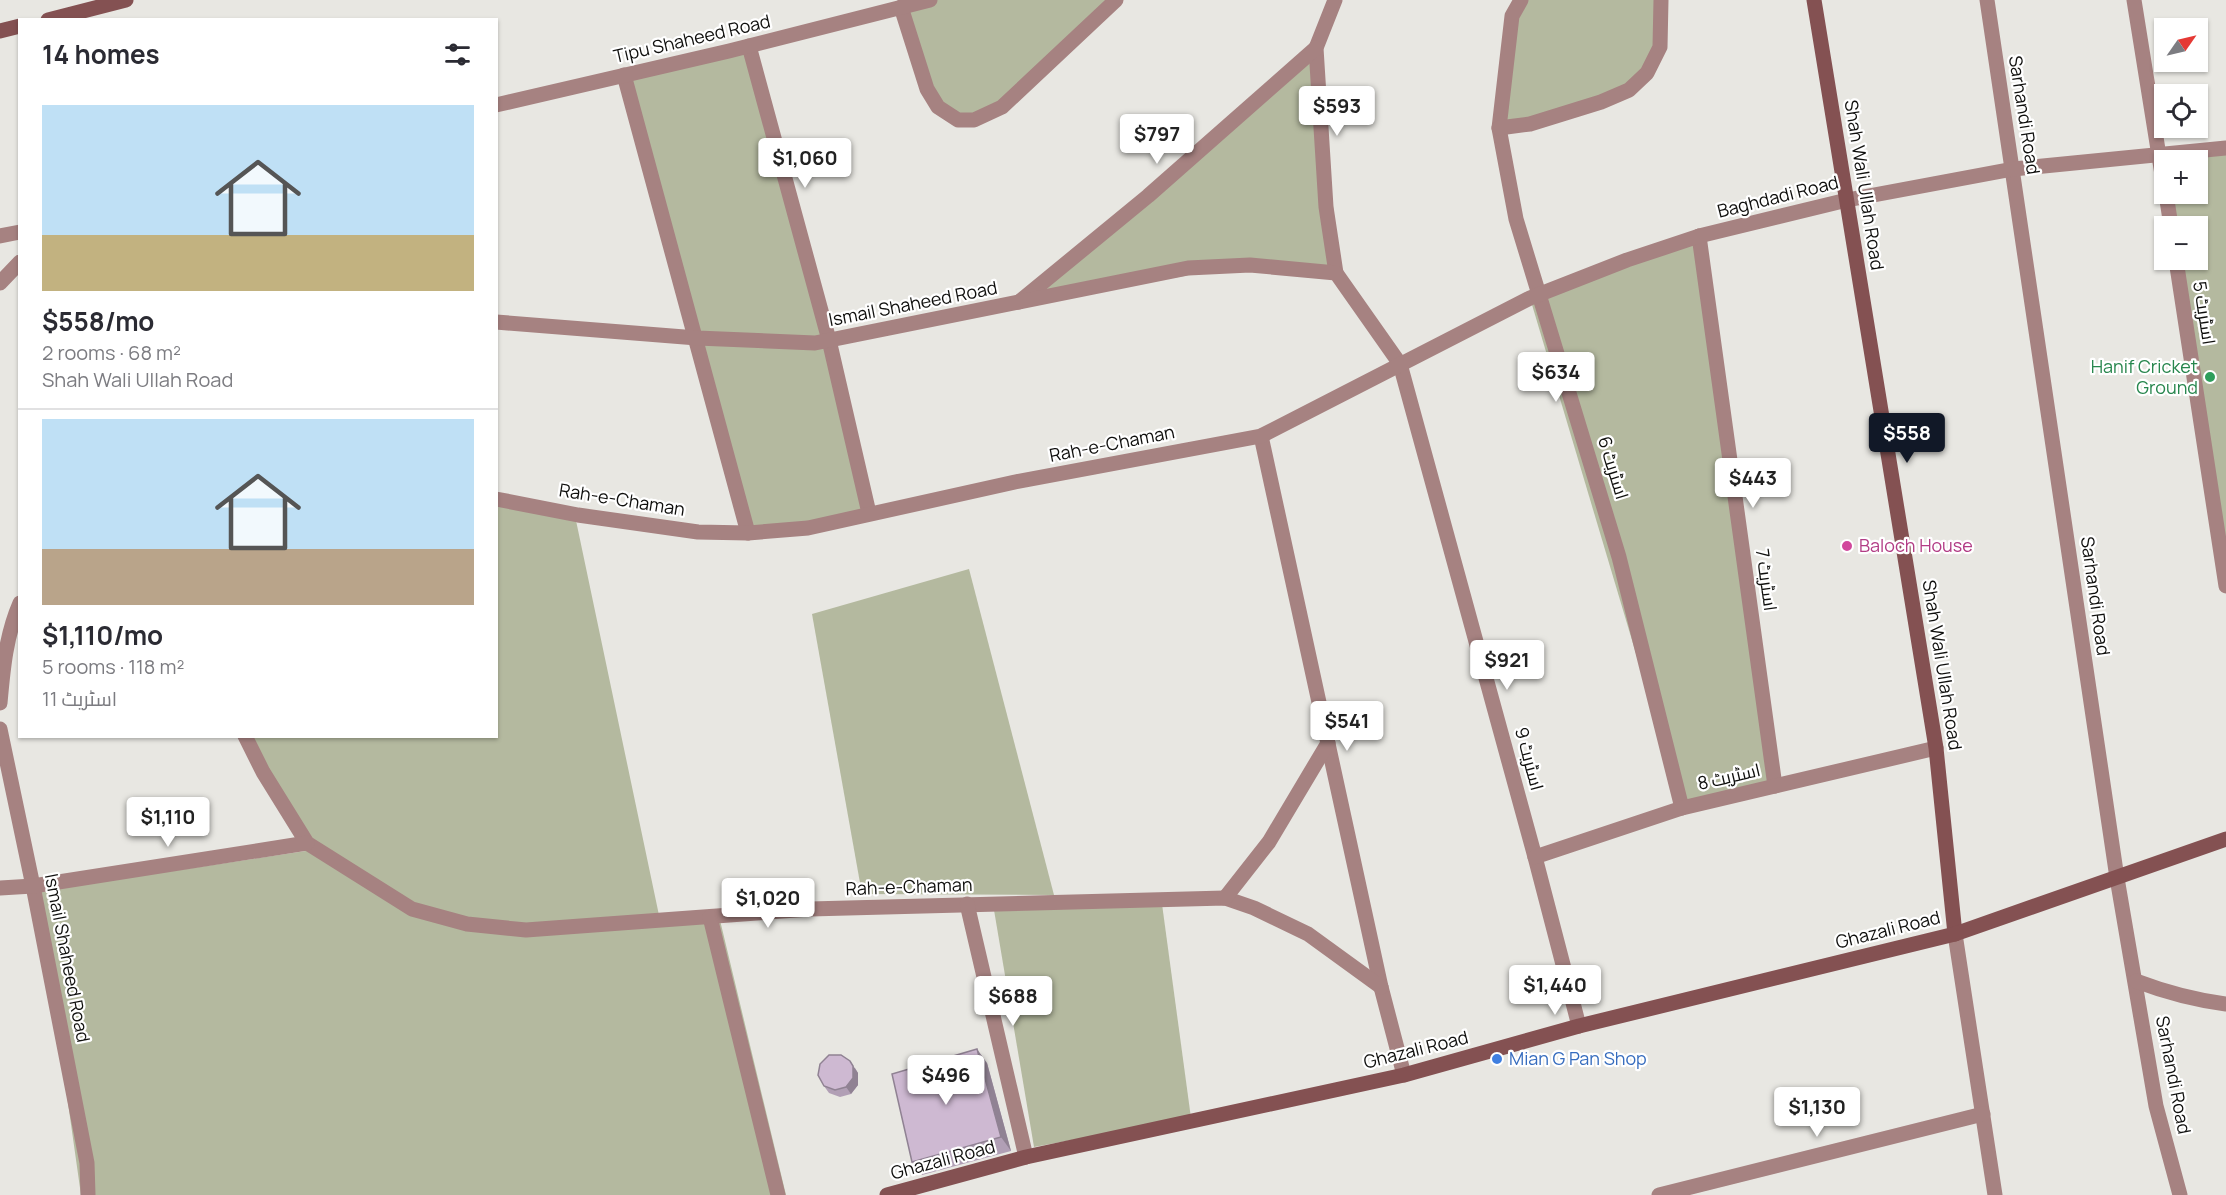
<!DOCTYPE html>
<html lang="en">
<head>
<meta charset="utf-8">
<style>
	body { margin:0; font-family:Manrope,Cairo,sans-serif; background:#f2f2f3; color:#2b2b33; height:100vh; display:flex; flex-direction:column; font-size:22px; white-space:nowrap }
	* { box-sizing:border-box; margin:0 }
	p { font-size:20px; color:#7c7c81 }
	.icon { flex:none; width:33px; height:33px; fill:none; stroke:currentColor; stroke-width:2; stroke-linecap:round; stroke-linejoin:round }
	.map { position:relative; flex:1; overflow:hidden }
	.sheet { position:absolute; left:18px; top:18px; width:480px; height:720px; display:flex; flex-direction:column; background:#fff; border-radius:0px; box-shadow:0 2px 4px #0004 }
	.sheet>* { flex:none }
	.needle { width:39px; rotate:56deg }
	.buttons { position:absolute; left:2154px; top:18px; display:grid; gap:12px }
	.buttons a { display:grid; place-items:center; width:54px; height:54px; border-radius:0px; background:#fff; box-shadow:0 2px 4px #0004; font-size:30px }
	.price { position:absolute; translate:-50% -51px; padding:0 14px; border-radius:6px; background:#fff; color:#222; font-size:20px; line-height:39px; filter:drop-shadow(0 2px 3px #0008) }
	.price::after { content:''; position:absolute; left:50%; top:36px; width:18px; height:14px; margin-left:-9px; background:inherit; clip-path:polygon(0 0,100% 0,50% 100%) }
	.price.active { background:#111827; color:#fff }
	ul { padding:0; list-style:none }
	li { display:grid; align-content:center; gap:12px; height:318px; padding:0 24px }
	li+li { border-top:2px solid #e1e1e2 }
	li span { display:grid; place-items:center; height:186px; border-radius:0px; color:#555 }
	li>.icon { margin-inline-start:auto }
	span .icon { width:108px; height:108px; fill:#fffc; stroke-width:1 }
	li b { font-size:26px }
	h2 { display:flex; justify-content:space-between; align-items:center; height:72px; padding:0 24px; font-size:26px }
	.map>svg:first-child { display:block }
	.green { fill:#b4b99f }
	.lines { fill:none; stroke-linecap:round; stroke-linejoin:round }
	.street { stroke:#a68281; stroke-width:15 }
	.secondary { stroke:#845152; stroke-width:15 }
	.wall { fill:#b19fb5 }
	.shaded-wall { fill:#908293 }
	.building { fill:#ceb9d2; stroke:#908293; stroke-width:1.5 }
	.leisure-dot { fill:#2e9e5b; stroke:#fff; stroke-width:2 }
	.hotel-dot { fill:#d1479c; stroke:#fff; stroke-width:2 }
	.shop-dot { fill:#3f7fe0; stroke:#fff; stroke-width:2 }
	.labels { text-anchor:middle; stroke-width:4.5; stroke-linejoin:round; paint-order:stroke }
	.street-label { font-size:18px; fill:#0f0f0d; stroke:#fff }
	.leisure-label { font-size:18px; fill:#27864d; stroke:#fff; text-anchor:end }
	.hotel-label { font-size:18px; fill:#b23c85; stroke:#fff; text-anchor:start }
	.shop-label { font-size:18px; fill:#366cbe; stroke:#fff; text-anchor:start }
</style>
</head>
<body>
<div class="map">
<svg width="2226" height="1195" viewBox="0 0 2226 1195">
	<rect width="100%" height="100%" fill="#e8e7e2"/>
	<g class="green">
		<polygon points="932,0 1116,0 1002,107 974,120 938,107 901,7"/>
		<polygon points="1521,0 1661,0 1660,47 1629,90 1499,128"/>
		<polygon points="749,46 869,513 802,527 741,525 624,75"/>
		<polygon points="1316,48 1341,279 1250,265 1017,304"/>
		<polygon points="2226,151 2226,585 2176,260 2198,260 2198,226 2171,226 2166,194 2198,194 2198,160 2164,160 2159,154"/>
		<polygon points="1699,236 1775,786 1682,808 1530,298"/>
		<polygon points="497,497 574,511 660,920 719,916 786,1195 81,1195 38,891 319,849 247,737 496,736"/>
		<polygon points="969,569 1054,895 862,894 812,614"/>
		<polygon points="1162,904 1191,1118 1034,1147 994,910"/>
	</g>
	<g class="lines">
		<g class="street">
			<polyline points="1335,0 1316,48 1326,207 1336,273"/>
			<polyline points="1521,0 1512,16 1499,128 1516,219 1619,557 1682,808"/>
			<polyline points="1987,0 2117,878 2156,1106 2180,1195"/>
			<polyline points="2134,0 2164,187"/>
			<polyline points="901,7 927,89 938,107 958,120 974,120 1002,107 1116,0"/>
			<polyline points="749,46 829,340 869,513"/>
			<polyline points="624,75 748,533"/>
			<polyline points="496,105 729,51 930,0"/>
			<polyline points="1499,128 1530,124 1601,102 1629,90 1647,73 1660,47 1661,0"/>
			<polyline points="2166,194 2171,226"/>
			<polyline points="0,236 20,232"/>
			<polyline points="1699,236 1775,786"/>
			<polyline points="2176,260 2226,586"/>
			<polyline points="0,283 20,262"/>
			<polyline points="1019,302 1148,196 1316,48"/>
			<polyline points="496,322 697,338 815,343 1188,268 1250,265 1336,273 1400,364 1535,857 1579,1026"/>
			<polyline points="1261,436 1381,987 1404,1075"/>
			<polyline points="496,499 578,515 698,532 748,533 808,528 1015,482 1261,436 1530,298 1627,260 1699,236 1847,200 2013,169 2226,148"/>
			<path d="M0,703c3,-34 6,-68 20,-100"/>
			<polyline points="0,729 33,886 87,1163 88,1195"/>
			<polyline points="245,736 263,772 307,843 412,909 467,924 526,930 810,909 1225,898 1254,908 1308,934 1381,987"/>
			<polyline points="1535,857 1682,808 1936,748"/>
			<polyline points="0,888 33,886 307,843"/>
			<polyline points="1225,898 1269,842 1328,743"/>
			<polyline points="967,904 1026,1157"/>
			<polyline points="710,917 778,1195"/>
			<polyline points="1955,934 1995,1195"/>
			<path d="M2136,981c29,11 59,19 90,23"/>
			<polyline points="1659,1195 1983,1114"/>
		</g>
		<g class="secondary">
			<polyline points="1814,0 1936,748 1955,934"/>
			<polyline points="48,20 126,0"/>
			<polyline points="0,31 20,26"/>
			<polyline points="887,1195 1026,1157 1404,1075 1579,1026 1955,934 2226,839"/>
		</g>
	</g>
	<g class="wall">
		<polygon points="987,1063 1011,1151 922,1175 912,1162"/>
		<polygon points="855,1068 858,1073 858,1085 851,1094 840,1097 829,1093 824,1086"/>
	</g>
	<g class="shaded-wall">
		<polygon points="977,1049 987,1063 1011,1151 1001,1137"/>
		<polygon points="850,1061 858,1073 858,1085 851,1094 846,1087"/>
	</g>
	<g class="building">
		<polygon points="977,1049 1001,1137 912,1162 892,1074"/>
		<polygon points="829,1055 841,1055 850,1061 853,1066 853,1078 846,1087 835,1090 824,1086 818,1075 820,1064"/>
	</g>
	<circle class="leisure-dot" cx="2210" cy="377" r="6"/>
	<circle class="hotel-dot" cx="1847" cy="546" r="6"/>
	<circle class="shop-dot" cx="1497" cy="1059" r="6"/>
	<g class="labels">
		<g class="street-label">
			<text transform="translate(692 39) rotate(-13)" y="6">Tipu Shaheed Road</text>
			<text transform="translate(2024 115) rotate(81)" y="6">Sarhandi Road</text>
			<text transform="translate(1864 185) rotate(81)" y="6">Shah Wali Ullah Road</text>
			<text transform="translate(1778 197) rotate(-14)" y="6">Baghdadi Road</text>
			<text transform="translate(913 304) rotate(-11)" y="6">Ismail Shaheed Road</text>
			<text transform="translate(2204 313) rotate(81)" y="6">اسٹریٹ 5</text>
			<text transform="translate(1112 444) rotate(-11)" y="6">Rah-e-Chaman</text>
			<text transform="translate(1613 468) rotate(73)" y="6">اسٹریٹ 6</text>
			<text transform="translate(622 500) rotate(9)" y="6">Rah-e-Chaman</text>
			<text transform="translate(1766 580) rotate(82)" y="6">اسٹریٹ 7</text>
			<text transform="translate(2095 596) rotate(82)" y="6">Sarhandi Road</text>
			<text transform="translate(1942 665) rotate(81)" y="6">Shah Wali Ullah Road</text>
			<text transform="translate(1529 759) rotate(75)" y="6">اسٹریٹ 9</text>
			<text transform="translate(1729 777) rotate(-13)" y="6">اسٹریٹ 8</text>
			<text transform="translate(909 887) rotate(-2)" y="6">Rah-e-Chaman</text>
			<text transform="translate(1888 930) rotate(-14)" y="6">Ghazali Road</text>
			<text transform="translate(67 958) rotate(79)" y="6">Ismail Shaheed Road</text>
			<text transform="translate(1416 1050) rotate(-14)" y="6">Ghazali Road</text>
			<text transform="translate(2173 1075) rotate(79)" y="6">Sarhandi Road</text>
			<text transform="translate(943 1160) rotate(-15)" y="6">Ghazali Road</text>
		</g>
		<g class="leisure-label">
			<text x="2198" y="373">Hanif Cricket<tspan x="2198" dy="21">Ground</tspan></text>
		</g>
		<g class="hotel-label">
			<text x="1859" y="552">Baloch House</text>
		</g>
		<g class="shop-label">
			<text x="1509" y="1065">Mian G Pan Shop</text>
		</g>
	</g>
</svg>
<div class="buttons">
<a><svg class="needle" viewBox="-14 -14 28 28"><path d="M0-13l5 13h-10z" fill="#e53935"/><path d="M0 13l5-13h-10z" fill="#7c7c81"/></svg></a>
<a><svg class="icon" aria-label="locate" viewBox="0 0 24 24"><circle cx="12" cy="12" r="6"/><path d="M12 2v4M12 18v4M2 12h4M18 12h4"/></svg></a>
<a>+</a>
<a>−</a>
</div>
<b class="price" style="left:1337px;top:137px">$593</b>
<b class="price" style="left:1157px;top:165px">$797</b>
<b class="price" style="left:805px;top:189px">$1,060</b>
<b class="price" style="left:1556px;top:403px">$634</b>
<b class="price active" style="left:1907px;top:464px">$558</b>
<b class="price" style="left:1753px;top:509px">$443</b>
<b class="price" style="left:1507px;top:691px">$921</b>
<b class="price" style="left:1347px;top:752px">$541</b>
<b class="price" style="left:168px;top:848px">$1,110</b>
<b class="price" style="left:768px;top:929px">$1,020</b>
<b class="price" style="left:1555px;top:1016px">$1,440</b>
<b class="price" style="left:1013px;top:1027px">$688</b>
<b class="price" style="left:946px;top:1106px">$496</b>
<b class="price" style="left:1817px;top:1138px">$1,130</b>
<section class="sheet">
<h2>14 homes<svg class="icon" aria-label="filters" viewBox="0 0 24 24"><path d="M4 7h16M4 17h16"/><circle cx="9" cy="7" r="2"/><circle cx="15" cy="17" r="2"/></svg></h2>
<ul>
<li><span style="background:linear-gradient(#bfe0f5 70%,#c2b280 0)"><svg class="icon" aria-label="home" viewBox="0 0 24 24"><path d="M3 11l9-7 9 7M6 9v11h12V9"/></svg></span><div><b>$558/mo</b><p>2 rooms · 68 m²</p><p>Shah Wali Ullah Road</p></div></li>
<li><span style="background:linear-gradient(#bfe0f5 70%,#b9a48a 0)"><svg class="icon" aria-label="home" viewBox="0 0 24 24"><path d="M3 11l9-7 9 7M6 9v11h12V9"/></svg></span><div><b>$1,110/mo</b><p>5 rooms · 118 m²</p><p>اسٹریٹ 11</p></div></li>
</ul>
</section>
</div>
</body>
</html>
